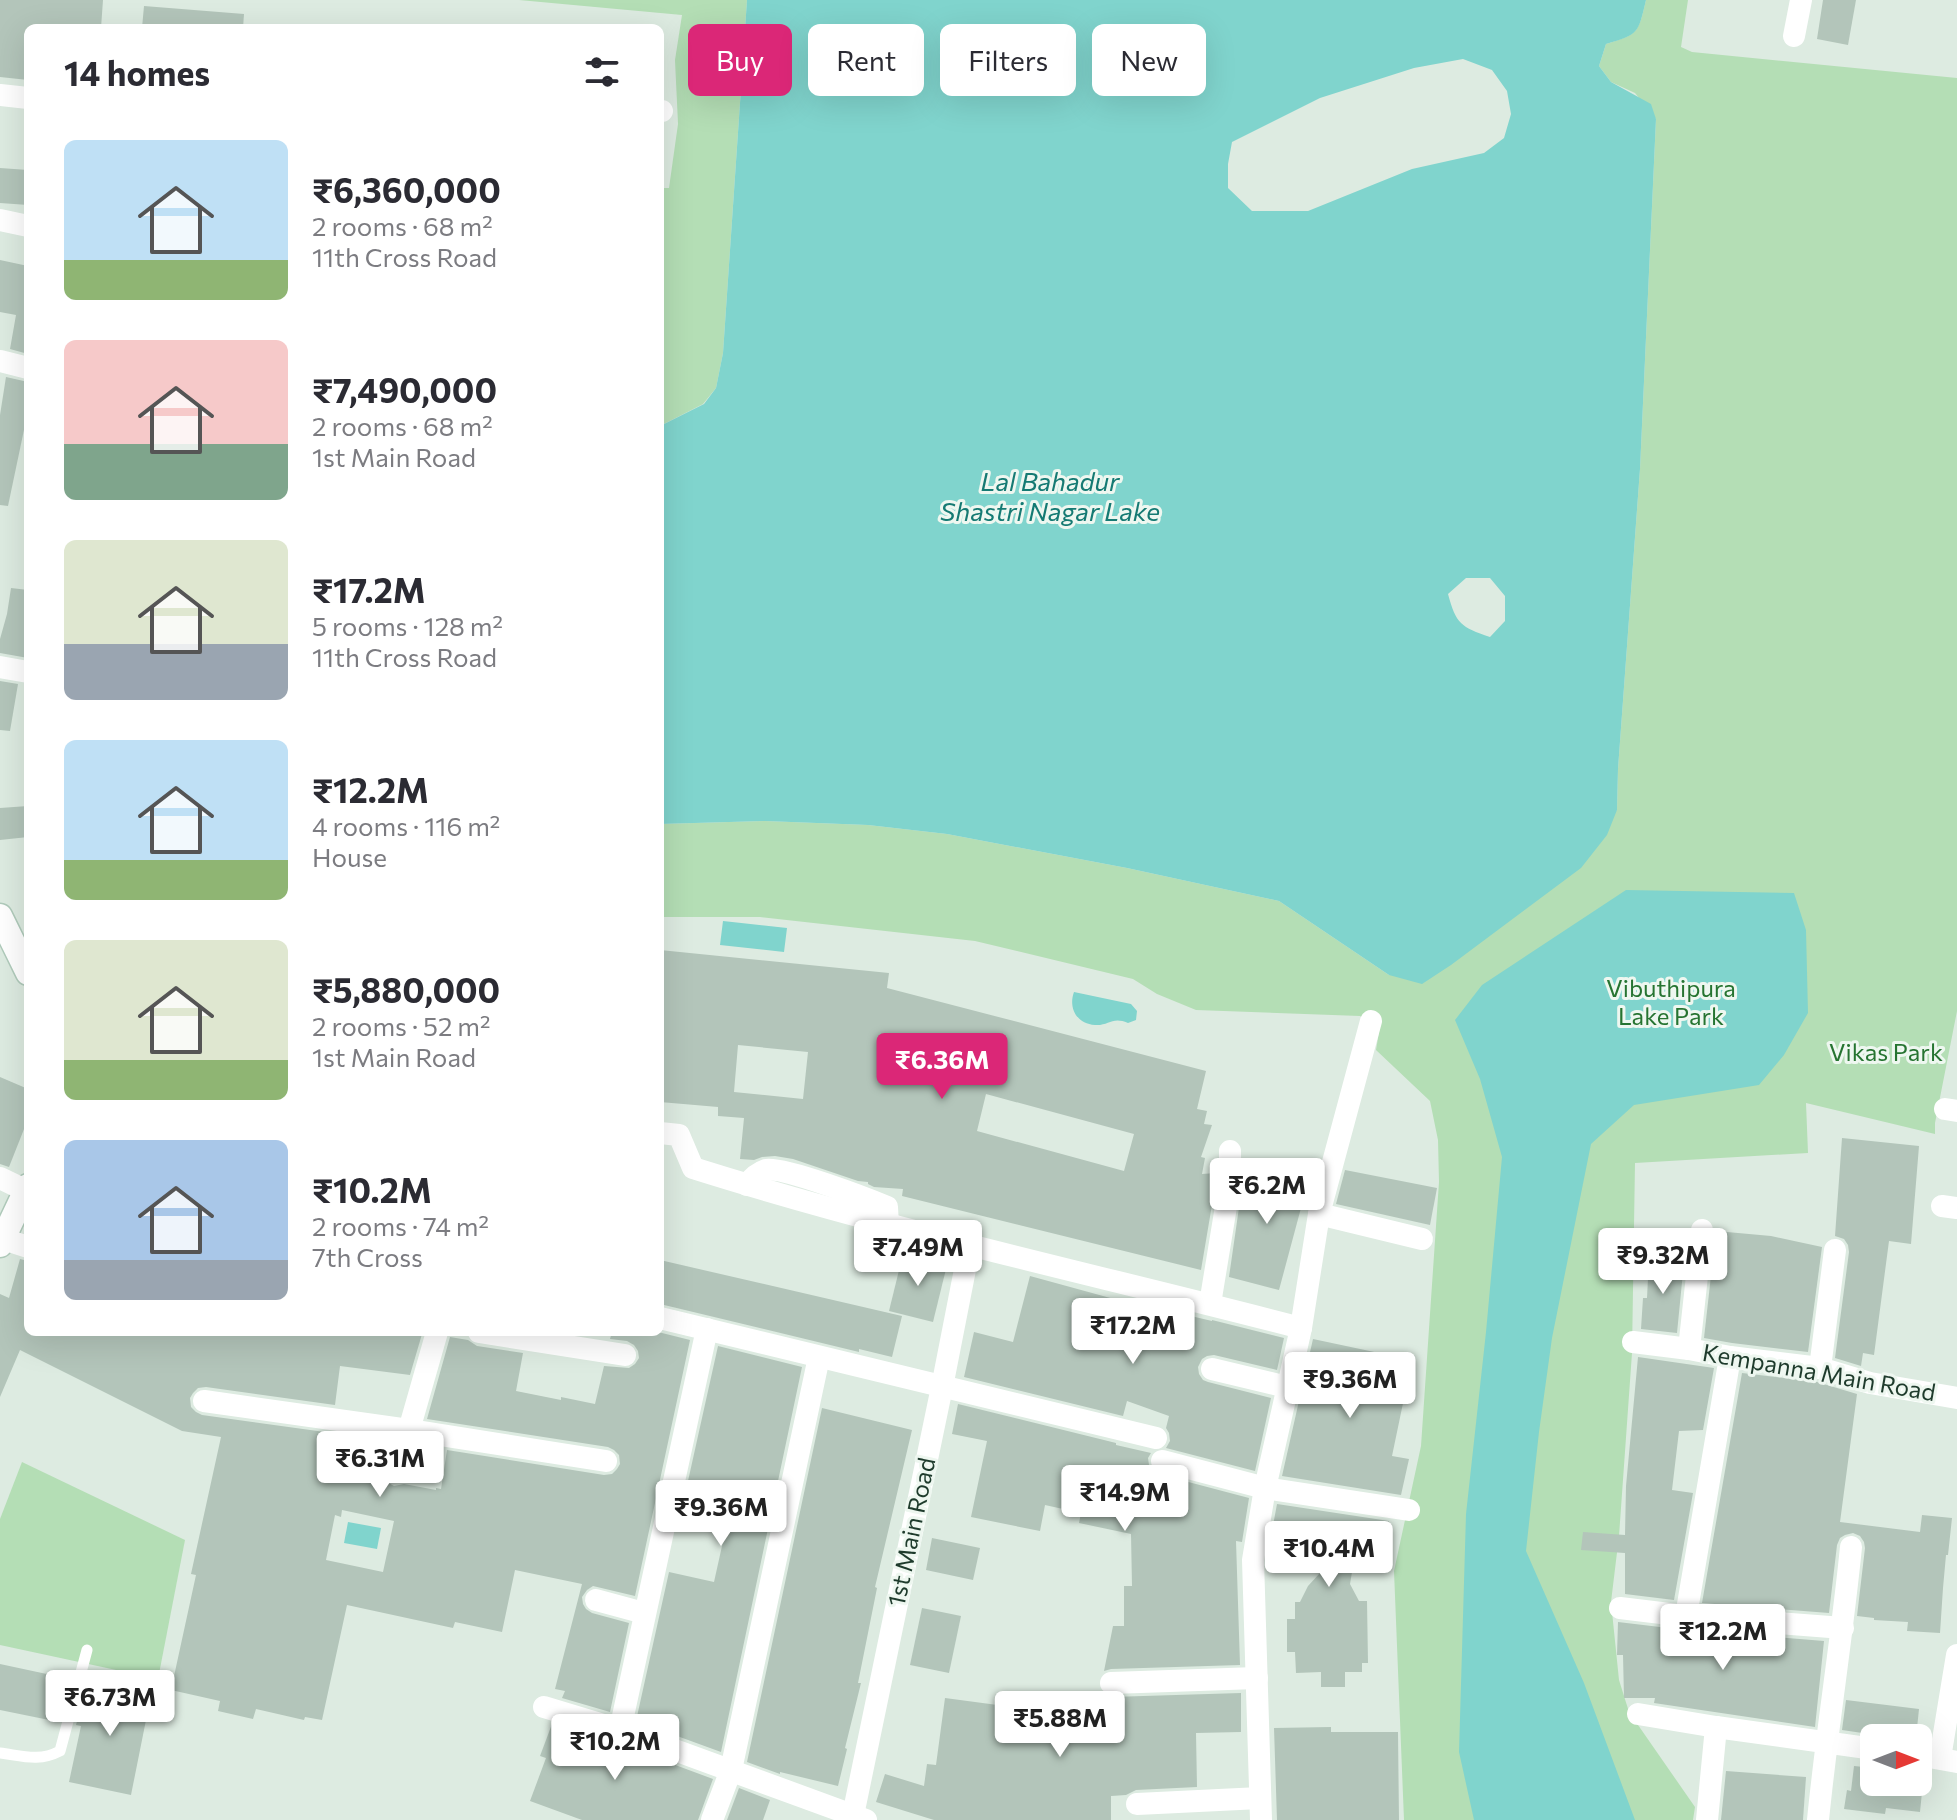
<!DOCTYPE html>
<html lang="en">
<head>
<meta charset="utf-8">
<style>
	body { margin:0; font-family:Commissioner,sans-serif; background:#f7f7f7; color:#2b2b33; height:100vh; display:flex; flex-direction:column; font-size:30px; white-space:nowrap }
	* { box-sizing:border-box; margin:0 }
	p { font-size:26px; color:#7c7c81 }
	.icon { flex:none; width:44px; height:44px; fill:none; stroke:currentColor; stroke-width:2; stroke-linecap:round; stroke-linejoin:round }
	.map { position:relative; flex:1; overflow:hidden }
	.sheet { position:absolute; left:24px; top:24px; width:640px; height:1312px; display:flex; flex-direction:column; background:#fff; border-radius:12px; box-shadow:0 8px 32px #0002 }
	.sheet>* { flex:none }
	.guide { position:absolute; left:688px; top:24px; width:760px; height:72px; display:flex; gap:16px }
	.needle { width:52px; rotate:90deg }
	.controls { position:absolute; left:1860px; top:1724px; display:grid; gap:16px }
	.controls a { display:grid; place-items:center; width:72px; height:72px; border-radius:12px; background:#fff; box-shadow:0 8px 32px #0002; font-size:40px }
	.price { position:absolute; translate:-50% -68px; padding:0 18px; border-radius:8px; background:#fff; color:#222; font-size:26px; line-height:52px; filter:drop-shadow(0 2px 4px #0008) }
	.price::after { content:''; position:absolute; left:50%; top:48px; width:24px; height:18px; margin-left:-12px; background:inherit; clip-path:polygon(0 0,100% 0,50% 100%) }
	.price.current { background:#db2777; color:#fff }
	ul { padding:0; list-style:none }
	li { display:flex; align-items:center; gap:24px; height:200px; padding:0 40px }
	li span { display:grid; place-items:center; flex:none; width:224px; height:160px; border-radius:12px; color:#555 }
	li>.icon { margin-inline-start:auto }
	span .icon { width:96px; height:96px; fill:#fffc; stroke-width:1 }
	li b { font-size:34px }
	h2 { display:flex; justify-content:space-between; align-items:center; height:96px; padding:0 40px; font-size:34px }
	.pill { padding:0 28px; border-radius:12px; background:#fff; box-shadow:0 8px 32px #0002; font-size:28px; line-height:72px }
	.pill.current { background:#db2777; color:#fff }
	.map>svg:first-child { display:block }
	.green { fill:#b4deb5 }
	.water { fill:#80d4cd; fill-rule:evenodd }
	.building { fill:#b3c5ba; fill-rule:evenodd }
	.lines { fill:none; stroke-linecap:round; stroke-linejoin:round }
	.secondary-casing { stroke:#b0cbbb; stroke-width:27 }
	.lane { stroke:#fff; stroke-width:11 }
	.street { stroke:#fff; stroke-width:22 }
	.secondary { stroke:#fff; stroke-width:24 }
	.labels { text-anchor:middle; stroke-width:6; stroke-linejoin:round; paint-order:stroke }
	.park-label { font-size:24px; fill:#267431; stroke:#eef7f0 }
	.street-label { font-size:24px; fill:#1e3b2c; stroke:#eef7f0 }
	.water-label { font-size:26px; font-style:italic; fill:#157a73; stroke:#eef7f0 }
</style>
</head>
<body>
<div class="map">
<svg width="1957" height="1820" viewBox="0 0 1957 1820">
	<rect width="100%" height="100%" fill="#ddebe1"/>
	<g class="green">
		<polygon points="519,0 747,0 723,353 716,388 703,404 660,426 660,188 669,188 678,124 675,60 682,15"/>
		<path d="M1646,0h42l-7,47 11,5 265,26v933l-22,112v11l-129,-31 2,50 -173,10 -3,190 -13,183 -8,66 8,78 10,32 66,95 -2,13h-289l-10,-249 27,-125 18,-264 -1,-42 -8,-39 -54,-51 4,-24 -20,-10 -164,-6 -39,-16 -24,-15 -158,-38 -215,-24h-100v-93l105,-3 103,4 79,9 180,34 152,33 110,74 228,-165 1,-41 22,-300 16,-350 -21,-26 -24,-11 -12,-16 7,-22c33,-10 32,-11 40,-44z"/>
		<polygon points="22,1462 185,1540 158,1679 0,1645 0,1519"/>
	</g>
	<g class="water">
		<path d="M747,0h899c-8,34 -7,34 -40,44l-7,22 12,16 40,22 5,15 -16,350 -22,300 -1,41 -10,25 -26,33 -130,97 -29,19 -33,-9 -110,-74 -152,-33 -180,-34 -79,-9 -103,-4 -105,3v-398l44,-22 12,-16 7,-35zM1463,59l29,11 15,21 4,23 -7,24 -20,15 -72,16 -104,42h-56l-24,-23v-24l4,-22 88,-44 94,-30zM1466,578h24l15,18v25l-15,16c-29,-10 -34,-13 -42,-43z"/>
		<polygon points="1626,890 1794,893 1806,930 1808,1013 1784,1055 1759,1085 1634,1105 1591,1144 1552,1338 1539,1432 1526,1551 1584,1683 1635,1820 1474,1820 1459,1752 1466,1514 1486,1332 1502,1157 1480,1079 1455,1020 1482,985"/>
		<polygon points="723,921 787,928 784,952 720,945"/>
		<path d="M1074,992l57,12 6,7 -1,9 -8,3c-16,-7 -19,3 -33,2 -18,-1 -27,-17 -21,-33z"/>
		<polygon points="348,1522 381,1528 377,1549 344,1543"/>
	</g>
	<g class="building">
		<polygon points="0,0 103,0 101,28 28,28 28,80 0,77"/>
		<polygon points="1823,0 1856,0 1848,45 1817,39"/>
		<polygon points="144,6 244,14 243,28 142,28"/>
		<polygon points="0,168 28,170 28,205 0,203"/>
		<polygon points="0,260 28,266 28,354 10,349 16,315 0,312"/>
		<polygon points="6,377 28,382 25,425 8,506 0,505 0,415"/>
		<polygon points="11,588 28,590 28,658 0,653 0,639 7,614"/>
		<polygon points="0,681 18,684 10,731 0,730"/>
		<polygon points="28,806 28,837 0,840 0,808"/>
		<path d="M660,950l229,23 -2,15 319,83 -9,38 10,2 -3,13 8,1 -11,32 4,1 -3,16 14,-1v8l-15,89 -299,-74 1,-7 -29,-2 -6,-3v-2l-10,-1 -65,-22 -18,-3 -13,1 -8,3 -14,-1 4,-41 -26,-2v-9l-58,-5zM738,1045l70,7 -5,47 -69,-7zM986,1094l148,40 -10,37 -147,-40z"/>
		<polygon points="0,1077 28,1089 28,1119 9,1167 0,1164"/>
		<polygon points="1842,1138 1919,1146 1911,1244 1889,1241 1874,1355 1863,1353 1861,1366 1835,1358 1849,1252 1848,1245 1844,1239 1835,1236"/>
		<polygon points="1245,1166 1313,1183 1306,1209 1301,1208 1279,1290 1229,1277"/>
		<polygon points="1345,1170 1437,1188 1430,1225 1336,1204"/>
		<polygon points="1716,1231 1771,1236 1822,1247 1808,1352 1732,1343 1704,1338"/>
		<polygon points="903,1254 947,1265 933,1322 889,1311"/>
		<path d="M20,1259l8,2v71h381l13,2 -12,41 -70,-9 -5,39 -129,-18 -8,1 -5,5 -3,5 1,9 5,5 6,3 188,26 -6,27 -1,12 11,6 10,-2 32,6v-2l5,1 6,-39 157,25 8,-1 5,-5 3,-5 -1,-9 -5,-5 -6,-3 -181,-28 23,-82 18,3 9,6 46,7 -7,38 45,9v-3l34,7 9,-38 25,2 6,-4 4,-6 -1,-7 -4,-6 -7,-4 -17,-2 2,-7h46l32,8 -55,256 -42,-10 -6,4 -5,7 1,7 3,5 6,4 37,10 -19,89 -48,-14 3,-7 -10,-2 27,-105 -67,-14 -13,62 -47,-10 -2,6 -106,-23 -25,115 -17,-3 -1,3 -48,-11 -3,10 -35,-8 2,-10 -49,-11 25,-115 -5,-1 30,-137 -39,-6 -162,-81 -20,47v-103l9,4zM342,1510l52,11 -11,51 -57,-12 9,-45 6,2z"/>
		<polygon points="1649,1259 1684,1262 1677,1333 1641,1329 1643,1298 1647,1298"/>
		<polygon points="660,1260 902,1316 892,1357 859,1349 859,1352 660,1304"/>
		<polygon points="1030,1276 1114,1299 1115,1298 1212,1321 1212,1320 1284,1338 1277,1370 1214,1355 1207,1356 1202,1359 1198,1367 1199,1374 1203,1380 1208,1382 1271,1398 1255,1471 1166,1448 1170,1441 1169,1433 1166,1428 1169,1416 1127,1401 1123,1416 964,1377 974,1332 1013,1342"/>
		<polygon points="1313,1339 1412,1360 1392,1456 1409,1459 1401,1495 1282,1476"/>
		<polygon points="718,1346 802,1367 721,1752 636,1721 669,1572 714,1582 728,1519 682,1508"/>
		<polygon points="1638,1357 1714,1368 1703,1430 1679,1431 1672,1490 1693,1493 1674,1600 1625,1594 1625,1553 1581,1550 1583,1532 1625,1535 1626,1486"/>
		<polygon points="1742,1373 1817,1382 1857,1394 1840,1522 1920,1532 1922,1515 1952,1518 1948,1555 1946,1555 1943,1588 1940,1633 1907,1631 1908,1622 1874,1620 1874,1618 1857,1616 1865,1548 1864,1542 1860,1536 1853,1533 1845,1535 1840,1538 1837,1545 1829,1613 1702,1603"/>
		<polygon points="958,1404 1116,1443 1116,1445 1151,1453 1148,1458 1149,1465 1152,1470 1158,1474 1249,1498 1242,1542 1236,1541 1240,1665 1111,1669 1104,1671 1113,1626 1124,1626 1124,1586 1132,1586 1131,1534 1079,1523 1081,1513 1045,1505 1040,1531 971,1517 987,1441 952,1434"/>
		<polygon points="822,1408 912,1430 875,1587 877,1588 858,1683 861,1683 845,1748 847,1749 838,1786 780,1772 780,1774 747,1762"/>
		<polygon points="1277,1504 1389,1521 1380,1565 1354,1560 1350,1584 1359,1601 1367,1601 1368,1663 1362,1663 1362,1672 1345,1672 1345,1687 1321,1687 1321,1672 1296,1673 1295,1652 1287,1652 1287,1619 1295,1619 1295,1602 1300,1602 1308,1586 1332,1560 1269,1547"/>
		<polygon points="932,1538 980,1548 973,1580 926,1570"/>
		<polygon points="922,1608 961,1616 949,1673 910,1665"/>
		<polygon points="1618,1622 1685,1630 1824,1641 1815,1727 1654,1703 1655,1698 1624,1698 1623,1655 1617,1655"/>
		<polygon points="0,1664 70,1679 59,1722 0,1710"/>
		<polygon points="87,1682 151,1695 131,1795 69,1782 81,1726 76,1725"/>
		<polygon points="1100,1691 1105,1696 1111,1697 1241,1693 1241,1732 1196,1733 1197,1787 1136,1790 1126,1795 1111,1796 1111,1820 934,1820 876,1802 885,1774 924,1786 927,1764 936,1765 945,1698 1042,1711 1038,1735 1043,1735 1042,1743 1099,1742"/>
		<polygon points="1846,1700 1919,1709 1916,1738 1882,1738 1876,1735 1842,1730"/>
		<polygon points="552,1724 616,1743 713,1779 698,1820 582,1820 530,1801 546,1758 540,1756"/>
		<polygon points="1331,1727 1331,1732 1398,1732 1399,1820 1277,1820 1274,1728"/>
		<polygon points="1854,1766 1874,1768 1874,1782 1923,1782 1920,1812 1886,1808 1885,1814 1844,1809 1847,1790 1851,1791"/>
		<polygon points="1726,1771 1806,1777 1803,1820 1721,1820"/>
		<polygon points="739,1788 770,1800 763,1820 727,1820"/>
	</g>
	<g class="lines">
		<defs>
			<g id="secondary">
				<polyline points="0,916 28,973"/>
				<polyline points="0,1245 28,1186"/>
			</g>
		</defs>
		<use href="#secondary" class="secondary-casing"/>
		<path class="lane" d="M0,1753c23,3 39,9 60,-2l27,-101"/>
		<g class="street">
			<polyline points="1794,36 1801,0"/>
			<polyline points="0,95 28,98"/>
			<polyline points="660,111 662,111"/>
			<polyline points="0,220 28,226"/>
			<polyline points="0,361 28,368"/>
			<polyline points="0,667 28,672"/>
			<polyline points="1945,1109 1957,1111"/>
			<path d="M660,1133l19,2 14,33c200,63 405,107 608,160"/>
			<polyline points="0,1178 27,1191"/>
			<path d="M747,1185c5,-7 10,-12 19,-15 16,-4 102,29 121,37l1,18"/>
			<polyline points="1942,1206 1957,1208"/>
			<polyline points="1319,1214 1422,1239"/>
			<polyline points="3,1239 28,1247"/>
			<polyline points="1210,1304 1230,1182 1230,1151"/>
			<polyline points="660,1318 1156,1438"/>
			<polyline points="479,1332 625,1355"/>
			<polyline points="1633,1342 1689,1349 1730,1357 1820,1368 1870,1383 1957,1398"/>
			<polyline points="1689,1349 1702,1230"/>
			<polyline points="1730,1357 1686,1616 1843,1628"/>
			<polyline points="1820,1368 1835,1250"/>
			<polyline points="1212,1369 1287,1387"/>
			<polyline points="204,1401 409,1430 606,1461"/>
			<polyline points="1162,1461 1265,1488 1409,1510"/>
			<polyline points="397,1472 437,1332"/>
			<polyline points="596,1600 644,1613"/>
			<polyline points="1620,1608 1686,1616"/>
			<polyline points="1111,1683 1257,1678"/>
			<polyline points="544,1707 620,1730 866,1820"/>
			<polyline points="1638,1714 1716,1727 1874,1749"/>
			<polyline points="620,1730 707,1329"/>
			<polyline points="1918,1755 1957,1762"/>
			<polyline points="1940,1758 1957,1655"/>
			<polyline points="1137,1804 1260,1798"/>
			<polyline points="712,1820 731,1770 819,1357"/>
			<polyline points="852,1820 942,1387 970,1244"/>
			<polyline points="1261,1820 1253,1560 1265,1488 1301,1328 1319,1214 1371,1021"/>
			<polyline points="1707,1820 1716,1727"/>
			<path d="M1818,1820c9,-91 24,-182 33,-273"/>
		</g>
		<use href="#secondary" class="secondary"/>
	</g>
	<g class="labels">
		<g class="park-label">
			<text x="1671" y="997">Vibuthipura<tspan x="1671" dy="28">Lake Park</tspan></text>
			<text x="1886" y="1061">Vikas Park</text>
		</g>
		<g class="street-label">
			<text transform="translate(1819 1373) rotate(10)" y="8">Kempanna Main Road</text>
			<text transform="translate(912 1532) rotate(-78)" y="8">1st Main Road</text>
		</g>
		<g class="water-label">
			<text x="1050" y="491">Lal Bahadur<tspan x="1050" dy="30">Shastri Nagar Lake</tspan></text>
		</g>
	</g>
</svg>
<div class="controls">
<a><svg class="needle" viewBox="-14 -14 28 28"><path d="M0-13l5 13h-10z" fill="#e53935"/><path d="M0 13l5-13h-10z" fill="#7c7c81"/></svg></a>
</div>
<b class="price current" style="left:942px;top:1101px">₹6.36M</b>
<b class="price" style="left:1267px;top:1226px">₹6.2M</b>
<b class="price" style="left:918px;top:1288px">₹7.49M</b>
<b class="price" style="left:1663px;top:1296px">₹9.32M</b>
<b class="price" style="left:1133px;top:1366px">₹17.2M</b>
<b class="price" style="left:1350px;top:1420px">₹9.36M</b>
<b class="price" style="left:380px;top:1499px">₹6.31M</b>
<b class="price" style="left:1125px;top:1533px">₹14.9M</b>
<b class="price" style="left:721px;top:1548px">₹9.36M</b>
<b class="price" style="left:1329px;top:1589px">₹10.4M</b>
<b class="price" style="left:1723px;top:1672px">₹12.2M</b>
<b class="price" style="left:110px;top:1738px">₹6.73M</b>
<b class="price" style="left:1060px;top:1759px">₹5.88M</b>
<b class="price" style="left:615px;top:1782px">₹10.2M</b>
<div class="guide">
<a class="pill current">Buy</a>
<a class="pill">Rent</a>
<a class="pill">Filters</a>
<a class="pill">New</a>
</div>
<section class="sheet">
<h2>14 homes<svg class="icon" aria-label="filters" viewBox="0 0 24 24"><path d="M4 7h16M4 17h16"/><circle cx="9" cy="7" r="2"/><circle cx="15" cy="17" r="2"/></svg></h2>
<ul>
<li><span style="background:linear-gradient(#bfe0f5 75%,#8fb573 0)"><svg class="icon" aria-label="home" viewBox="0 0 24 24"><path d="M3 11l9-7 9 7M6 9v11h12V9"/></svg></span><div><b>₹6,360,000</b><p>2 rooms · 68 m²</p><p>11th Cross Road</p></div></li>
<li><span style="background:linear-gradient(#f6c9c9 65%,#7fa58c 0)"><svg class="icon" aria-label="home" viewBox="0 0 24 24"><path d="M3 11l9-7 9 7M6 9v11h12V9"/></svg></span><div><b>₹7,490,000</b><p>2 rooms · 68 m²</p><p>1st Main Road</p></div></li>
<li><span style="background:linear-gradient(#dfe7d0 65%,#9aa5b1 0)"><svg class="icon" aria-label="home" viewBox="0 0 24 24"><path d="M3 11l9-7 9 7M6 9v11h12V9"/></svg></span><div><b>₹17.2M</b><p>5 rooms · 128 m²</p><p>11th Cross Road</p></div></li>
<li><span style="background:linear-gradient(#bfe0f5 75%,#8fb573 0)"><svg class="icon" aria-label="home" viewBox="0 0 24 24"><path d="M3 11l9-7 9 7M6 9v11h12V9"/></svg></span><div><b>₹12.2M</b><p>4 rooms · 116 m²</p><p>House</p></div></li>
<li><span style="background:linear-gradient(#dfe7d0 75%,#8fb573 0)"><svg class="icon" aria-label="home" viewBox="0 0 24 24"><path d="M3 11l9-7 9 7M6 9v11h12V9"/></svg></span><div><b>₹5,880,000</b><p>2 rooms · 52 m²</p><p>1st Main Road</p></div></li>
<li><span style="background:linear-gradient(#a9c7e8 75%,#9aa5b1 0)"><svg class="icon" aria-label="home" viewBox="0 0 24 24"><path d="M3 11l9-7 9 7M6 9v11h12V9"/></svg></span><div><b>₹10.2M</b><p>2 rooms · 74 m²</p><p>7th Cross</p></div></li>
</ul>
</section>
</div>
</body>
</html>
